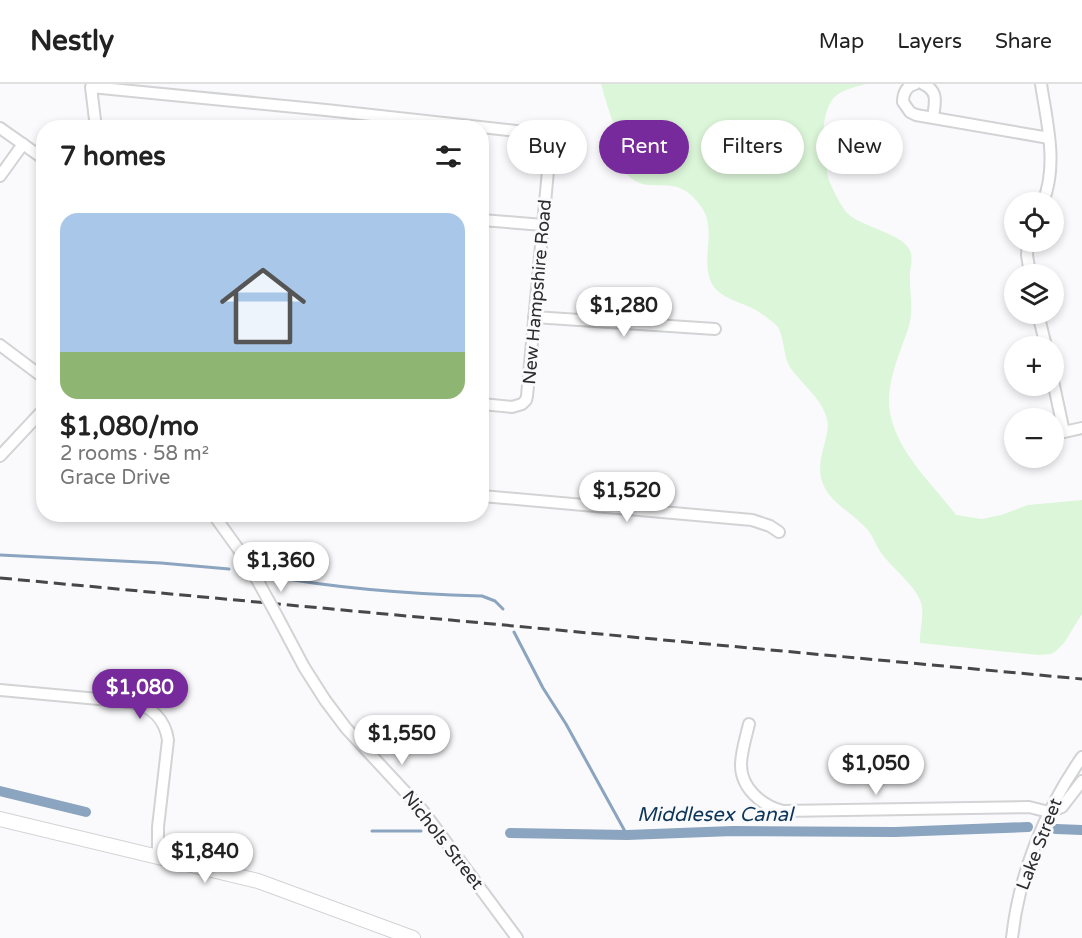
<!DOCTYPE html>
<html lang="en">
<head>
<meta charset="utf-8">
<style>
	body { margin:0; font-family:"Varela Round",sans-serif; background:#f6f6f6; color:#222; height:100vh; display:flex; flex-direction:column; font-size:22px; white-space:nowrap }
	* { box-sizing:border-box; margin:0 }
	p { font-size:20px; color:#767676 }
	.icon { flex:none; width:33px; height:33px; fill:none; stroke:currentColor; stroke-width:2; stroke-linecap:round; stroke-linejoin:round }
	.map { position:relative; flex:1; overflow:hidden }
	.side { position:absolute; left:36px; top:36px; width:453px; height:402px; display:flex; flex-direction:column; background:#fff; border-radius:24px; box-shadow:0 3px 9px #0003 }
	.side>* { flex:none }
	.banner { position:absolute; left:507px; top:36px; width:484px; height:54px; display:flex; gap:12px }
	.controls { position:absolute; left:1004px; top:108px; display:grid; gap:12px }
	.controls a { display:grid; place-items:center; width:60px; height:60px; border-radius:50%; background:#fff; box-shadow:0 3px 9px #0003; font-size:30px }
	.price { position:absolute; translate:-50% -51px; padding:0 14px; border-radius:21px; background:#fff; color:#222; font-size:20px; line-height:39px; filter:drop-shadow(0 2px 3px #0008) }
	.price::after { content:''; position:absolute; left:50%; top:36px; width:18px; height:14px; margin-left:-9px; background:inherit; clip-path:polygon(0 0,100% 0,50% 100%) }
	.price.selected { background:#772a9b; color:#fff }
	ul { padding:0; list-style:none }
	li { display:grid; align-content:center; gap:12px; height:318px; padding:0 24px }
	li span { display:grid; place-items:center; height:186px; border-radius:18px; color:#555 }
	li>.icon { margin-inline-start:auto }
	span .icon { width:108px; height:108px; fill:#fffc; stroke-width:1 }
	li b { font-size:26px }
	h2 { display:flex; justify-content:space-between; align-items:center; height:72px; padding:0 24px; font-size:26px }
	.tag { padding:0 21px; border-radius:27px; background:#fff; box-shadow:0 3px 9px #0003; font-size:21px; line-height:54px }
	.tag.selected { background:#772a9b; color:#fff }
	header { display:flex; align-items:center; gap:36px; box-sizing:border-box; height:84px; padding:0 30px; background:#fff; border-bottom:2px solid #e0e0e0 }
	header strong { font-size:28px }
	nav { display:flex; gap:33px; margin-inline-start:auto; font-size:21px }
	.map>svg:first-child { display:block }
	.green { fill:#dcf6d9 }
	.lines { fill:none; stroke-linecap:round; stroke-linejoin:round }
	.stream { stroke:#8ba4bf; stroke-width:3 }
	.canal { stroke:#8ba4bf; stroke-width:10 }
	.minor-casing { stroke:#d2d3d4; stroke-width:14 }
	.major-casing { stroke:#d2d3d4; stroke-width:16 }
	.minor { stroke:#fff; stroke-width:10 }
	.major { stroke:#fff; stroke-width:14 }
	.rail { stroke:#474748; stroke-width:3; stroke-dasharray:12 6; stroke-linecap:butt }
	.minor-bridge-casing { stroke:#d2d3d4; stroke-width:14; stroke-linecap:butt }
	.minor-bridge { stroke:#fff; stroke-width:10 }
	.labels { text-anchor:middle; stroke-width:6; stroke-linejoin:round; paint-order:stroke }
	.street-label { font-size:18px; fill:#2c2c2d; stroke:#fafafc }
	.water-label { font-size:20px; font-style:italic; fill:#0d3559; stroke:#fafafc }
</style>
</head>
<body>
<header>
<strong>Nestly</strong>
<nav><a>Map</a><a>Layers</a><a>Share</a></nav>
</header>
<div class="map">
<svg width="1082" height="854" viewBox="0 0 1082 854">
	<rect width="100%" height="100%" fill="#fafafc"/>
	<path class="green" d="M601,0h265c-12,4 -29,6 -35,18 -5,8 -8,21 -7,31 1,6 5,11 6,17 2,7 -3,15 -3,22 1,10 14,34 20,41 16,15 59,21 64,40 2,9 -2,18 -1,27 0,18 4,31 -2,49 -9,27 -23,55 -18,84 8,41 43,71 66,102l26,4 19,-4 27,-10 54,-5v114l-18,29 -8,8 -5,3 -12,1 -119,-12c-1,-13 5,-27 1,-40 -4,-16 -29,-35 -39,-49 -7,-9 -9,-20 -17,-27 -12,-13 -30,-22 -39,-37 -16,-25 6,-52 1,-71 -5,-21 -26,-35 -37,-52 -7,-11 -6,-35 -14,-42 -7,-6 -15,-12 -22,-16 -12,-6 -32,-11 -40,-22 -16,-23 4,-56 -12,-79 -25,-38 -47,-12 -71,-30 -15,-12 -11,-31 -15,-46 -5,-16 -11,-32 -15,-48z"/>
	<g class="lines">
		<g class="stream">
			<polyline points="0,471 161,479 229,485"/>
			<path d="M270,492c70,13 142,18 212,20l13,5 8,8"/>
			<polyline points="514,548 543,604 566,640 627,751"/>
			<polyline points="372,747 421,747"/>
		</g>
		<g class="canal">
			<polyline points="0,707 86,728"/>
			<polyline points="1056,745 1082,746"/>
			<polyline points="510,749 627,751 733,747 895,748 1028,743"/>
		</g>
		<defs>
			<g id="minor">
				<path d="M915,0c-9,2 -12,10 -12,18l7,10 6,3 133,23"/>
				<path d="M923,0c16,7 12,19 10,33"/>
				<path d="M1041,0c6,39 17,81 2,118"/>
				<polyline points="0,44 44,75"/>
				<polyline points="96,44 91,3 326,26 544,50 547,53 550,65 527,312 526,316 522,320 512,323 482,320"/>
				<polyline points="0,92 23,60"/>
				<polyline points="482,136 543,141"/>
				<polyline points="1028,158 1027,171 1030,190"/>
				<polyline points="1038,230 1046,262"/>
				<polyline points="534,233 715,245"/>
				<polyline points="0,261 44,294"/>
				<polyline points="1053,297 1064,348 1082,344"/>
				<polyline points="0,372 44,325"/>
				<polyline points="482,412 752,436 770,442 779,448"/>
				<polyline points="213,430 239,466 260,501"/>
				<polyline points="277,532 304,583 325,616 346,644 423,727 517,854"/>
				<path d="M0,606l131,12c20,4 34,17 37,38l-10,87v30"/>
				<path d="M749,640c-3,13 -8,28 -8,41 0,23 21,41 42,46l246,-4 20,5 13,-5 20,-26"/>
				<path d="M1012,854c7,-65 33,-128 70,-181"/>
			</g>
			<polyline id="major" points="0,735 258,797 413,854"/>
		</defs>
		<use href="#minor" class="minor-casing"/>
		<use href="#major" class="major-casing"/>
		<use href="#minor" class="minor"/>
		<use href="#major" class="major"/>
		<polyline class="rail" points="0,494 1082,595"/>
		<defs>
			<polyline id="minor-bridge" points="260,501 277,532"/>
		</defs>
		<use href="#minor-bridge" class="minor-bridge-casing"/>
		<use href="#minor-bridge" class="minor-bridge"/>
	</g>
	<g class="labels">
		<g class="street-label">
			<text transform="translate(537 208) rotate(-85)" y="6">New Hampshire Road</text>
			<text transform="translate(443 756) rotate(52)" y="6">Nichols Street</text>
			<text transform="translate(1039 760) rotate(-69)" y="6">Lake Street</text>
		</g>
		<g class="water-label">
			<text x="715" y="737">Middlesex Canal</text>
		</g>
	</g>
</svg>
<div class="controls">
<a><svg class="icon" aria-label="locate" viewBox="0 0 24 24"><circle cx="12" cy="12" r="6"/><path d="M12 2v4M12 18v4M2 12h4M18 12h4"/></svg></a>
<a><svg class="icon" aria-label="layers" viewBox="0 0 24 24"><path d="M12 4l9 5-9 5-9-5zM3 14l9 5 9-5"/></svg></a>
<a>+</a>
<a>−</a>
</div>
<b class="price" style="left:624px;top:254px">$1,280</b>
<b class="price" style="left:627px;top:439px">$1,520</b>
<b class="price" style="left:281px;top:509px">$1,360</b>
<b class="price selected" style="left:140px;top:636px">$1,080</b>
<b class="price" style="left:402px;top:682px">$1,550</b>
<b class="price" style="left:876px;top:712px">$1,050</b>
<b class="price" style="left:205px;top:800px">$1,840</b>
<div class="banner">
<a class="tag">Buy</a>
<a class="tag selected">Rent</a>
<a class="tag">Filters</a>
<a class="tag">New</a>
</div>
<section class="side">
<h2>7 homes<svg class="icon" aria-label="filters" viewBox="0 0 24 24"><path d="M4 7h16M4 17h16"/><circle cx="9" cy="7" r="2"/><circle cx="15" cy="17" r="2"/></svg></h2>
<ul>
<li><span style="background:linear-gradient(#a9c7e8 75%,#8fb573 0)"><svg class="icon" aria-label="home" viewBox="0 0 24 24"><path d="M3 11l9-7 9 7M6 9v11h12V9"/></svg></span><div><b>$1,080/mo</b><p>2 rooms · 58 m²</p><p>Grace Drive</p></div></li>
</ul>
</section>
</div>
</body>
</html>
